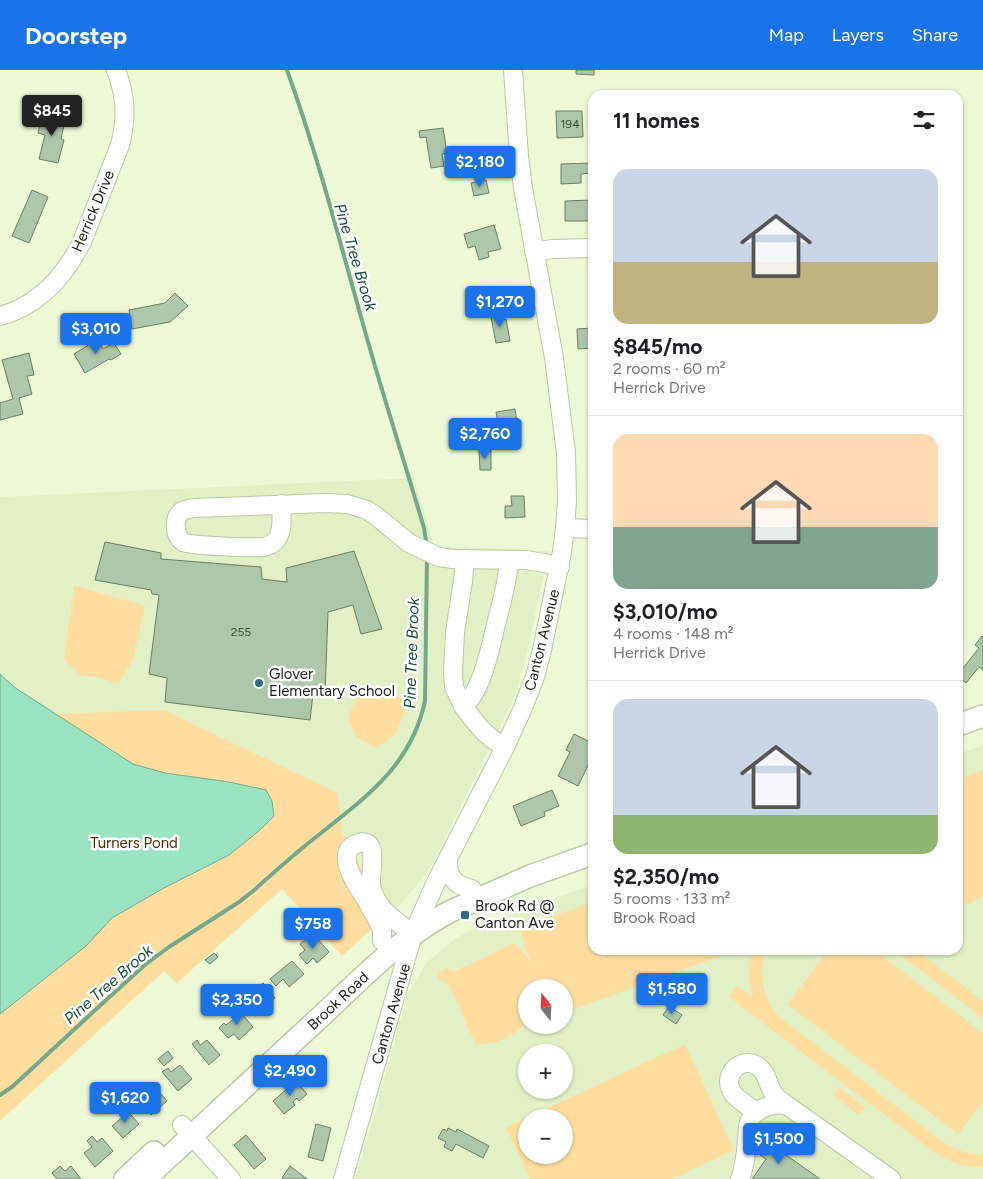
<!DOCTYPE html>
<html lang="en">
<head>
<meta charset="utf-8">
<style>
	body { margin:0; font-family:Figtree,sans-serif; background:#f6f6f6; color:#202124; height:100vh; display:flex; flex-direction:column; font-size:19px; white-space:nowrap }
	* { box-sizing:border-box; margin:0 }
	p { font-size:16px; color:#757577 }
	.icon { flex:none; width:28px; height:28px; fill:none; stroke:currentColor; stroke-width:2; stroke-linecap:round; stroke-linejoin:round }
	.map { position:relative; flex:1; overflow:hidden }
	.panel { position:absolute; left:588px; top:20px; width:375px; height:865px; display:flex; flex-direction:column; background:#fff; border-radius:15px; box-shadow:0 1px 4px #0004 }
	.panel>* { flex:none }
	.needle { width:32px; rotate:342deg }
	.buttons { position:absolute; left:518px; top:909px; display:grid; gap:10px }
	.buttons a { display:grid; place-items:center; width:55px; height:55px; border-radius:50%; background:#fff; box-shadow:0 1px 4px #0004; font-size:25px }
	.price { position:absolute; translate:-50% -42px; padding:0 11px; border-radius:5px; background:#1a73e8; color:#fff; font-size:16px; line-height:32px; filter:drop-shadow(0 1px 2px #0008) }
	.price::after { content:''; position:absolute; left:50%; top:30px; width:15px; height:11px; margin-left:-8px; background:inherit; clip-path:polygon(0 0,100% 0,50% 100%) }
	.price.selected { background:#222; color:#fff }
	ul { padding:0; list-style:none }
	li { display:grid; align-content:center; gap:10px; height:265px; padding:0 25px }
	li+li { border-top:1px solid #e0e0e0 }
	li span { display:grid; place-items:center; height:155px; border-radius:15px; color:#555 }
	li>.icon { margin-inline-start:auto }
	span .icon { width:90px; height:90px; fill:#fffc; stroke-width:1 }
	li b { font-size:21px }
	h2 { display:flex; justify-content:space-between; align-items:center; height:60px; padding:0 25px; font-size:21px }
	header { display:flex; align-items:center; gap:30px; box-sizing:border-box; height:70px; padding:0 25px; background:#1a73e8; color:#fff }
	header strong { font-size:24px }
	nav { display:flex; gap:28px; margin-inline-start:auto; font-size:18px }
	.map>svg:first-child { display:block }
	.built { fill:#e2f1c5; fill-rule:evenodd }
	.green { fill:#ffdd9f }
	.water { fill:#9be4c1; stroke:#74a88c }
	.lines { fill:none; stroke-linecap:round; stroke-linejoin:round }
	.stream { stroke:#74a88c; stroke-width:4 }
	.building { fill:#adc7aa; stroke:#677f64 }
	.minor-casing { stroke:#bbc7a4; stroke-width:20 }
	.major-casing { stroke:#bbc7a4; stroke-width:24 }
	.minor { stroke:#fff; stroke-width:18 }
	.major { stroke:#fff; stroke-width:21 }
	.poi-dot { fill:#2f6d83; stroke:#fff; stroke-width:2 }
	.labels { text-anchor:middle; stroke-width:5; stroke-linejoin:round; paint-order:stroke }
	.number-label { font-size:12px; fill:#3e4836 }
	.street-label { font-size:15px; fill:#191d10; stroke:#fff }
	.poi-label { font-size:15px; fill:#191d10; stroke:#fff; text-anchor:start }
	.park-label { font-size:15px; fill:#483200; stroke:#fff }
	.water-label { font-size:16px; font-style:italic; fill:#144e38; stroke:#fff }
</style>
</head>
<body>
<header>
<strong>Doorstep</strong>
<nav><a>Map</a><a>Layers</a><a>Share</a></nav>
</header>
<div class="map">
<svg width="983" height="1109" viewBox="0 0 983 1109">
	<rect width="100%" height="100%" fill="#edf9d5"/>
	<g class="built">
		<polygon points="414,408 434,476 549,481 524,596 513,630 431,796 422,809 399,836 388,845 343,767 338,723 0,646 0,427"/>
		<path d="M983,675v434h-628l16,-52 36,-131 19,-33 28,-24 27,-13 111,-41v65h366v-196zM526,918h38v37h-38zM526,982h38v38h-38zM526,1048h38v37h-38z"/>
	</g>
	<g class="green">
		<polygon points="74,515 145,536 133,590 118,614 98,607 81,606 64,590"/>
		<polygon points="383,623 404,628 405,641 395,665 376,678 355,666 348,647 357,627"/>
		<polygon points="164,640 338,723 343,767 388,845 342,886 282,819 177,913 164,901 0,1051 0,646"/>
		<polygon points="983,700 983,827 958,837 958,709"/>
		<path d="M592,832v48h144l-172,63v-25l-24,-1 -5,-11 1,11 -10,1v33l-5,7 -8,6 -18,9 -19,2 -28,-62h-3l-6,-3c-2,-7 1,-11 8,-12l6,4 61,-29 7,7 10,13 -12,-34z"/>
		<path d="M753,880h14c-10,24 -4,47 12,67l164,125c13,8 25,12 40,13v12c-18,1 -33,-5 -48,-14l-206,-156 8,-11 15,11c-4,-17 -4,-31 1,-47z"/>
		<polygon points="829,880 874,880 983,963 983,1032 958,1064 787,934"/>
		<polygon points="894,880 916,880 983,931 983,948"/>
		<polygon points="685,974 734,1080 672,1109 530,1109 506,1057 526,1048 526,1085 564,1085 564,1048 526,1048"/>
		<polygon points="839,1017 865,1037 859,1045 833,1025"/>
	</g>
	<polygon class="water" points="0,604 14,617 133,694 165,703 229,712 266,720 272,731 274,746 260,760 229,785 162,819 112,848 86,876 0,944"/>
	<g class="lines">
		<g class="stream">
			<path d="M287,0c30,83 52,169 76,254 19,69 41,136 61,204l3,19"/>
			<path d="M0,1025l12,-8 93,-86 41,-37 23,-17 70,-45 14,-11c19,-17 38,-34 58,-50 51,-41 100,-73 114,-140l2,-145"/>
		</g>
	</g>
	<g class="building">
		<polygon points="576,0 594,0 594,5 576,4"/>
		<polygon points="556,41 582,41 583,67 557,68"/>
		<polygon points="48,42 66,46 61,69 64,70 58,93 39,89 45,65 38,63 40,54 44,55"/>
		<polygon points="443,58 447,83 442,84 444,96 431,98 426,67 420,68 419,61"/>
		<polygon points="592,93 592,103 581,104 581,113 561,114 561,94"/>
		<polygon points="486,110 489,123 474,126 471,113"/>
		<polygon points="32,120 48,127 29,173 12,166"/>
		<polygon points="592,130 592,151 565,151 565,131"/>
		<polygon points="494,155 501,179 488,182 489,187 479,190 475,176 468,178 464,164"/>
		<polygon points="175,223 188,236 170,252 132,259 129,240 165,233"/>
		<polygon points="497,240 500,251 506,249 510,271 496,273 490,242"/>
		<polygon points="592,258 592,278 578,279 577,259"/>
		<polygon points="98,269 103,279 114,273 121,284 111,290 109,289 85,303 74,284"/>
		<polygon points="29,283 34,305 27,306 32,324 19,328 23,344 0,350 0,333 13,329 2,290"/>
		<polygon points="515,339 519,366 507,368 508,372 487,375 487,373 472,375 470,360 480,358 479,355 498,352 496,342"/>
		<polygon points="479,380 491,380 491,400 480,400"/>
		<polygon points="511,426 524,426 525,447 505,448 505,436 512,436"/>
		<polygon points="105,472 161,483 161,489 261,497 262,509 287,512 286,498 354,481 382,559 361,564 353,535 328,542 325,624 313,624 310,650 165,632 167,608 149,604 159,525 152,524 151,520 95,510"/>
		<polygon points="982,566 983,567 983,600 979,597 966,613 958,606 958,602 962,597 963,598 979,578 975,575"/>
		<polygon points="574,664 592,673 592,687 578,716 558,706 570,682 566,680"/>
		<polygon points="552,720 559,736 544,742 545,746 521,756 513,736"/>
		<polygon points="315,866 329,882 317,893 313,888 307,894 299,885 305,880 300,874 307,868 310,871"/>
		<polygon points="214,883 218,887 210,894 205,890"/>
		<polygon points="292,891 304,904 289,917 283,909 276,916 270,909"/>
		<polygon points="263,913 275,928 261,941 256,935 250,940 242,931"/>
		<polygon points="669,936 682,945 676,954 663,945"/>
		<polygon points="236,937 253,957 239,970 234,964 228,968 219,958 224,953 226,955 235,948 230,943"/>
		<polygon points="197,970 200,975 207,970 220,985 209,995 192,974"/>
		<polygon points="168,981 173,988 164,996 158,989"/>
		<polygon points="180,995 192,1009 178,1021 162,1002 168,998 171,1002"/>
		<polygon points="296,1011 307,1024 299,1031 297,1028 293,1032 295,1035 284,1044 273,1031"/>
		<polygon points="153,1015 167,1031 151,1045 137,1029"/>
		<polygon points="124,1037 139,1054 123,1068 112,1056 124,1046 120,1041"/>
		<polygon points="316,1054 331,1058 323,1091 308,1087"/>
		<polygon points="448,1058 456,1062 457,1059 489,1076 483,1088 456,1074 452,1081 444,1077 446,1072 438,1068 443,1059 447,1061"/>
		<polygon points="246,1065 266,1089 254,1099 234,1075"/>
		<polygon points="92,1066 97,1072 102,1068 113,1081 95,1097 84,1083 92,1077 87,1071"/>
		<polygon points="762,1068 820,1109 752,1109 766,1089 753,1080"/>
		<polygon points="60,1096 65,1101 71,1096 81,1109 57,1109 52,1103"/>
		<polygon points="290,1096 307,1109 283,1109 282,1108"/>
	</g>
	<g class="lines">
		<defs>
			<g id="minor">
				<polyline points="534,182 552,179 592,178"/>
				<path d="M0,246c38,-10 64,-39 82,-74l38,-97c7,-27 6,-49 -4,-75"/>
				<path d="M281,434c0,11 3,25 -4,35 -3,4 -8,7 -13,8 -10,1 -74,-1 -81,-5 -9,-6 -10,-24 -1,-31 4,-2 8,-2 12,-3l131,-5 22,1 20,6 9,6 33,27 30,14 14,2 73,1 18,3 16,4"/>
				<polyline points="565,458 592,459"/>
				<polyline points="463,636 454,617 453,603 455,562 463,511 465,489"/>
				<path d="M505,677c-21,-11 -28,-23 -42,-41 20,-15 28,-62 34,-86 5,-20 11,-39 12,-60"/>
				<path d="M448,788c-1,19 6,27 24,31"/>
				<path d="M382,871v-10l-2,-6c-5,-9 -10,-18 -15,-27 -8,-12 -33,-48 -6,-55 22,-6 10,32 12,43 6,24 24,34 42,48"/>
				<path d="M757,1042c-8,-6 -22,-13 -26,-22 -8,-16 10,-33 25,-25 12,6 11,20 18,29 3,5 10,9 14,12"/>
				<polyline points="182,1055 231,1109"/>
				<polyline points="343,1109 413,864 437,810 505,677 522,640 535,607 542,580 562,482 565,458 567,430 566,383 554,288 523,118 519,86 513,0"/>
				<path d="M740,1109c5,-13 6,-26 7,-39 1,-7 0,-14 3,-20 4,-7 11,-12 19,-14 7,-2 13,-2 19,0l103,73"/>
			</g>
			<g id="major">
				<polyline points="958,655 983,646"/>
				<polyline points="125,1109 154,1082"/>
				<path d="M145,1109c57,-53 114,-105 171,-158 42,-39 83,-83 135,-110l79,-35 62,-22"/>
			</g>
		</defs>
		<use href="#minor" class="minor-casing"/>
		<use href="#major" class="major-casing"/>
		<use href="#minor" class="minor"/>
		<use href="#major" class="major"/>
	</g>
	<g class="poi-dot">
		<circle cx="259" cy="613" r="5"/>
		<rect x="460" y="840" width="10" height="10" rx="2.5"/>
	</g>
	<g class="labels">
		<g class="number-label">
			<text x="570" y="58">194</text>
			<text x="241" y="566">255</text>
		</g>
		<g class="street-label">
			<text transform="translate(93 141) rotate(-67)" y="5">Herrick Drive</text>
			<text transform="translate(542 570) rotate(-76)" y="5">Canton Avenue</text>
			<text transform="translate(338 931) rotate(-43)" y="5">Brook Road</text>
			<text transform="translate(391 944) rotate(-74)" y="5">Canton Avenue</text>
		</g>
		<g class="poi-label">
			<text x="269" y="609">Glover<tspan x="269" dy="17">Elementary School</tspan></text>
			<text x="475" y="841">Brook Rd @<tspan x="475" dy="17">Canton Ave</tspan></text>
		</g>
		<g class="park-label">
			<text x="134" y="778">Turners Pond</text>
		</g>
		<g class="water-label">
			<text transform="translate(356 187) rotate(73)" y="6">Pine Tree Brook</text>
			<text transform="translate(411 583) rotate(-88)" y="6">Pine Tree Brook</text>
			<text transform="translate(108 914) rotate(-41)" y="6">Pine Tree Brook</text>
		</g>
	</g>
</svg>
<div class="buttons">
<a><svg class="needle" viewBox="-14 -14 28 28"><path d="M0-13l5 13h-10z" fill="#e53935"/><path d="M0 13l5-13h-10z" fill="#757577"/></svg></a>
<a>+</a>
<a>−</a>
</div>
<b class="price selected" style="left:52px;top:67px">$845</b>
<b class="price" style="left:480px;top:118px">$2,180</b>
<b class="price" style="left:500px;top:258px">$1,270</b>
<b class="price" style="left:96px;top:285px">$3,010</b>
<b class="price" style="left:485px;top:390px">$2,760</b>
<b class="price" style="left:313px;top:880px">$758</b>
<b class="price" style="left:672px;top:945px">$1,580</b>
<b class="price" style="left:237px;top:956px">$2,350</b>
<b class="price" style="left:290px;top:1027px">$2,490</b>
<b class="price" style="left:125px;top:1054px">$1,620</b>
<b class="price" style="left:779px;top:1095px">$1,500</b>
<section class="panel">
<h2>11 homes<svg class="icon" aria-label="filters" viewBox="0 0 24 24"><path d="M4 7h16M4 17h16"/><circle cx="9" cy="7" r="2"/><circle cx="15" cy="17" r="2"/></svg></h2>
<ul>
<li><span style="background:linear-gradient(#c9d6e8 60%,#c2b280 0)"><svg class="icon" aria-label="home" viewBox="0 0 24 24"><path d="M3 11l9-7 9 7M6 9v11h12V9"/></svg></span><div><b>$845/mo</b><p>2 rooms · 60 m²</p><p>Herrick Drive</p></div></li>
<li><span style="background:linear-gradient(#ffd9b3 60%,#7fa58c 0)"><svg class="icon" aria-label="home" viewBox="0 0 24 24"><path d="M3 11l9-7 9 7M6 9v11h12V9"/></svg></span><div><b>$3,010/mo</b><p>4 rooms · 148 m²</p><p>Herrick Drive</p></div></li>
<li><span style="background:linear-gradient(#c9d6e8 75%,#8fb573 0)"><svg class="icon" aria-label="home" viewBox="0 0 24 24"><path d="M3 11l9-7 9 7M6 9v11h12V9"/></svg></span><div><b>$2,350/mo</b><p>5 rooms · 133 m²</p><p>Brook Road</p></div></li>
</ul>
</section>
</div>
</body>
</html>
